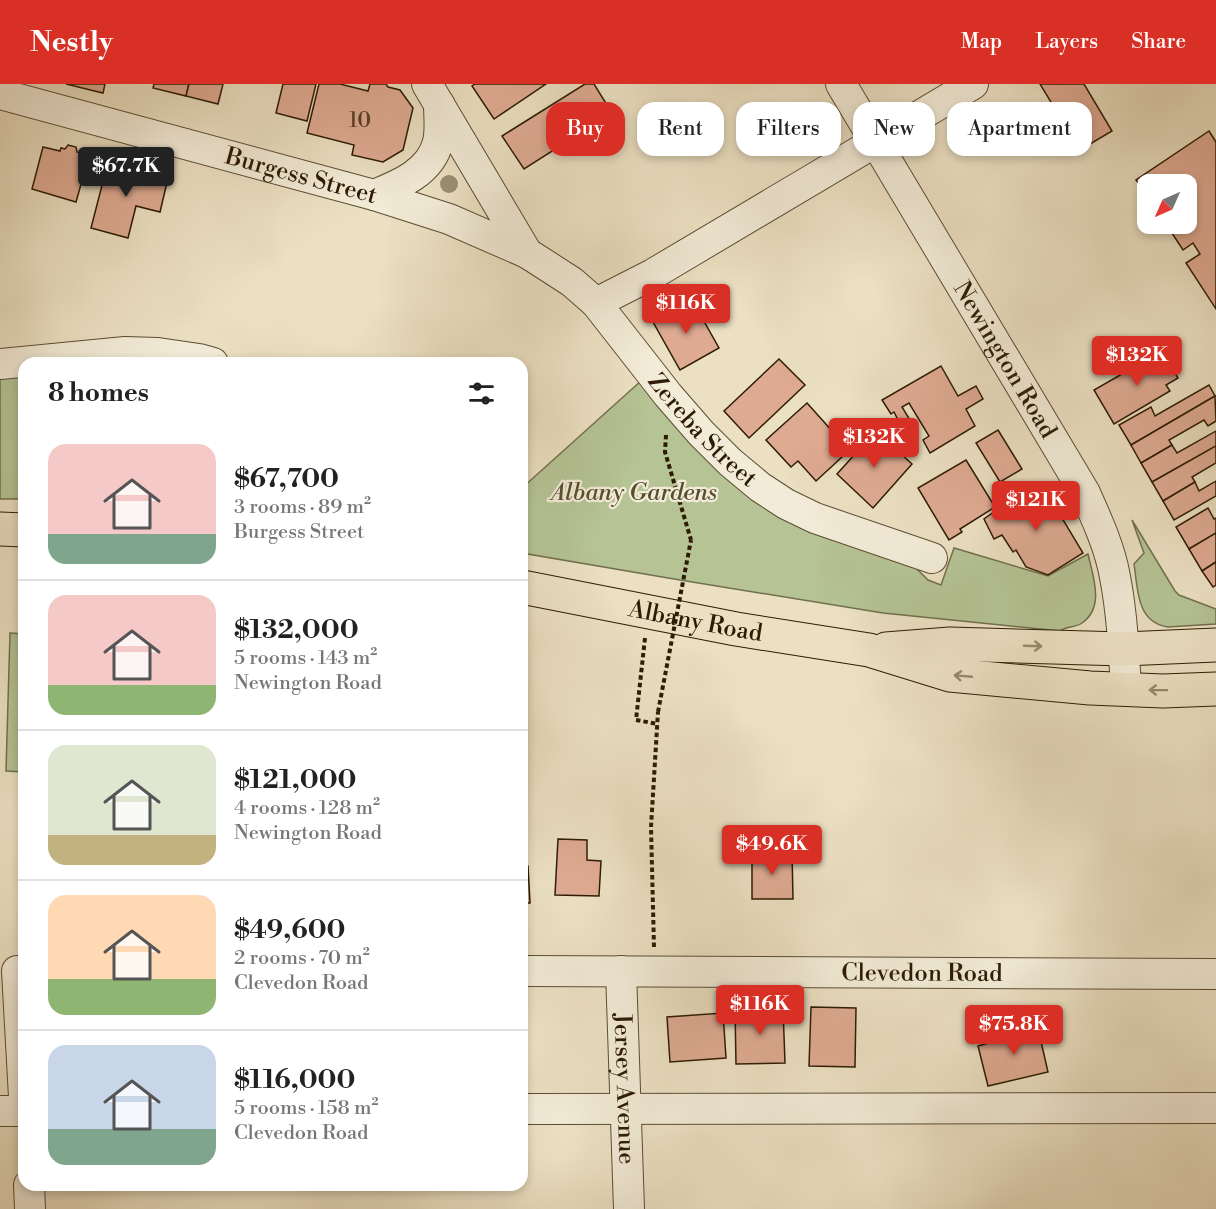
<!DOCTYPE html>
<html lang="en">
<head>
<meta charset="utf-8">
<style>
	body { margin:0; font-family:"Libre Bodoni",serif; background:#f6f6f6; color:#222; height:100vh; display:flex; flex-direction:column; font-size:22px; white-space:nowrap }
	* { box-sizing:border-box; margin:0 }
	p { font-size:20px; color:#767676 }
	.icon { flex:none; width:33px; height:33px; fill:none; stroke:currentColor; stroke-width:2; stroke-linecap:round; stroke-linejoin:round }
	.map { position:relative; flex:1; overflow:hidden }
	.panel { position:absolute; left:18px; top:273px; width:510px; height:834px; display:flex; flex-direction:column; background:#fff; border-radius:18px; box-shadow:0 3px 9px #0003 }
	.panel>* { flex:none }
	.hud { position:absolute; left:546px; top:18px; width:570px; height:54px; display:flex; gap:12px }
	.needle { width:39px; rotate:225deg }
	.fabs { position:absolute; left:1137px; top:90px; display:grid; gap:12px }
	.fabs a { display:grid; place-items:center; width:60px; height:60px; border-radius:12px; background:#fff; box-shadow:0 3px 9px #0003; font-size:30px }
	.price { position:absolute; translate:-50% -51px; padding:0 14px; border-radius:6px; background:#d93025; color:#fff; font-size:20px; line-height:39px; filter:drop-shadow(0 2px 3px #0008) }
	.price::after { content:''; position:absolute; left:50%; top:36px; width:18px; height:14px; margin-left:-9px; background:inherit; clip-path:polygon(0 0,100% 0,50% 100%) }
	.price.current { background:#222; color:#fff }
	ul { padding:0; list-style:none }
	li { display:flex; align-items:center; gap:18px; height:150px; padding:0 30px }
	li+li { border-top:2px solid #e0e0e0 }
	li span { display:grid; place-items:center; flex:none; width:168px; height:120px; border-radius:18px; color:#555 }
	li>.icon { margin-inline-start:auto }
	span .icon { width:72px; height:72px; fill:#fffc; stroke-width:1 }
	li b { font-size:26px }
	h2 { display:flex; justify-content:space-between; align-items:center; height:72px; padding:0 30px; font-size:26px }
	.pill { padding:0 21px; border-radius:18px; background:#fff; box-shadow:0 3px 9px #0003; font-size:21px; line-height:54px }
	.pill.current { background:#d93025; color:#fff }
	header { display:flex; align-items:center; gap:36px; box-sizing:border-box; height:84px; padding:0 30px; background:#d93025; color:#fff }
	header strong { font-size:28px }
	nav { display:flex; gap:33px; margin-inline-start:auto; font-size:21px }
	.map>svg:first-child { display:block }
	.green { fill:#b5c395; stroke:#71704c; stroke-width:1.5 }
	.building { fill:#deaa92; stroke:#2d1c03; stroke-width:1.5 }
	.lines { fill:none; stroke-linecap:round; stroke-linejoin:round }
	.minor-casing { stroke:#5c4d33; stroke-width:32 }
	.major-casing { stroke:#2d1c03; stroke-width:35 }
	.path { stroke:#2d1c03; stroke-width:4; stroke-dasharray:4.5 3; stroke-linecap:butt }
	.minor { stroke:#f2ebd7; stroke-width:30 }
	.major { stroke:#ebe0c2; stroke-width:33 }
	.path-bridge { stroke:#2d1c03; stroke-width:4; stroke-dasharray:4.5 3; stroke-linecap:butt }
	.tree { fill:#999071 }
	.oneway { stroke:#96886c }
	.labels { text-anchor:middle; stroke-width:4.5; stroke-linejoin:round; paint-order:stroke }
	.number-label { font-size:21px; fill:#594027 }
	.street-label { font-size:24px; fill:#2d1c03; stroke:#f2ebd7 }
	.park-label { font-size:24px; font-style:italic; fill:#564e2f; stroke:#f2ebd7 }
</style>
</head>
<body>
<header>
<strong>Nestly</strong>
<nav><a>Map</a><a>Layers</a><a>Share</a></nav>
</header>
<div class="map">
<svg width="1216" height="1125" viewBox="0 0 1216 1125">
	<rect width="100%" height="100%" fill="#ebe0c2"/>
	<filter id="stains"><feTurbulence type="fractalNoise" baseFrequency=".00333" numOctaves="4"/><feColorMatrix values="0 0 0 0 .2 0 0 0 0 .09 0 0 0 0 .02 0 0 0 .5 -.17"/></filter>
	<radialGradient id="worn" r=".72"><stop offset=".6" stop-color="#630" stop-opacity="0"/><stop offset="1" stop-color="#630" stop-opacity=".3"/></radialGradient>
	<g class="green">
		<polygon points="24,287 24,415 0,415 0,290"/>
		<path d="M642,296l49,59 218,122 19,19 13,5 13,-37 94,28 40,-22c5,23 17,53 -6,69 -7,5 -16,3 -22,8l-177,-18 -209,-34 -152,-26v-65z"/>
		<path d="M1132,436l43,71 4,4 37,14v15l-48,3c-32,-5 -30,-38 -34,-63l10,-11z"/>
		<polygon points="10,549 24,550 24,688 6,687"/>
	</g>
	<g class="building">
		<polygon points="66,0 105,0 103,9"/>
		<polygon points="154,0 189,0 186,12 153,4"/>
		<polygon points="189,0 223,0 218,20 186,12"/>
		<polygon points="283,0 316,0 307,37 276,29"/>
		<polygon points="319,0 340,0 368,7 370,0 386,0 388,3 400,6 413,24 403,66 383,78 352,71 354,61 307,49"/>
		<polygon points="475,0 546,0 494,35 472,2"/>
		<polygon points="585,0 594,0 612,29 524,85 502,52"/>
		<polygon points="1040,0 1084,0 1112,47 1080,66"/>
		<polygon points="1209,47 1216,58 1216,225 1186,179 1200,170 1193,159 1183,166 1166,140 1186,140 1186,100 1148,100 1148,112 1136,96"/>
		<polygon points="68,61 76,63 77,68 89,72 76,118 32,105 43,63 60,67 61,64 65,65"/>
		<polygon points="108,78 168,94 160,128 136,122 128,154 91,144"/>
		<polygon points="692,216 719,264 680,286 653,238"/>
		<polygon points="1162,267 1178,294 1166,301 1170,307 1114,340 1094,306"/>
		<polygon points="779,275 805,301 749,354 724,327"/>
		<polygon points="941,282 958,312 976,302 983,315 966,325 975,342 930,369 923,356 929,352 909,319 902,323 910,336 901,342 894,328 891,330 882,316"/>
		<polygon points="1209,301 1215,312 1131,361 1119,341 1151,323 1155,332"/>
		<polygon points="1215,312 1216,337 1208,342 1204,336 1169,356 1172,361 1141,379 1131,361"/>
		<polygon points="807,319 833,348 838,344 854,362 816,397 798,377 791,383 766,356"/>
		<polygon points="998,346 1022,385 1000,398 976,359"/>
		<polygon points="876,347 912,380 873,424 837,390"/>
		<polygon points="1216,347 1216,362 1152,398 1141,379 1172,361 1177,369"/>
		<polygon points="1216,362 1216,379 1192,393 1195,398 1163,417 1152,398"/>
		<polygon points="966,376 995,423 960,445 962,448 949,456 918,404"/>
		<polygon points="1216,397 1216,412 1174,436 1163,417 1195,398 1199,407"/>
		<polygon points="1041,399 1083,469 1048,491 1026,483 1016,466 1013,468 1002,451 994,455 984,435 998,425 1001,431 1010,425 1007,419"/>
		<polygon points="1208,424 1214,435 1216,434 1216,449 1189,465 1176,443"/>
		<polygon points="1216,449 1216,478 1202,487 1189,465"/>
		<polygon points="1216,478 1216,501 1213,503 1202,487"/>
		<polygon points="558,755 587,756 587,776 601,777 599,812 555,811"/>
		<polygon points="792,768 793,815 752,815 752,769"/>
		<polygon points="522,782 528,782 530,819 522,819"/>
		<polygon points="811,923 856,924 855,983 809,982"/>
		<polygon points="783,924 785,979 736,980 735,925"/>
		<polygon points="723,929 726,974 670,978 667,933"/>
		<polygon points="1037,940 1048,988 988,1002 978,962 996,957 995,950"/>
	</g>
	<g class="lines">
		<defs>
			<g id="minor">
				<path id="s1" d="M427,0l100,169 45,29 24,21 72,92 33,38 29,29 30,25 26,17 29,14 117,40"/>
				<path id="s2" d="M841,0l244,409c12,27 25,55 30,84 7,36 9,75 11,112"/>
				<path id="s3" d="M0,10l374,101 75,24 78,34"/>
				<path d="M374,111c25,-10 57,-23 64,-53 3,-12 1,-26 1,-38"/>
				<polyline points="596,219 653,190 973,0"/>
				<polyline points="0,280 125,268 158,269 199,275 213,279"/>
				<polyline points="17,887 24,1013"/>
				<path id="s4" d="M522,887l694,3"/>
				<path id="s5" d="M621,887l8,238"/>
				<polyline points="522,1025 1216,1024"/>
				<polyline points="0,1027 24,1027"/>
				<polyline points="29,1101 30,1125"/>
			</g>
			<g id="major">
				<polyline points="0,445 24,446"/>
				<path id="s6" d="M522,503l214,42 133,21 81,25 140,13 73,3 53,-2"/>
				<polyline points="886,565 950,560 1124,565 1216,561"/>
			</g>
		</defs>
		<use href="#minor" class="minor-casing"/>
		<use href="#major" class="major-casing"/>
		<g class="path">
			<polyline points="666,351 665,368 691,456"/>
			<polyline points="645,554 636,636 658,640"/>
			<polyline points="654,863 651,743 658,628"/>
		</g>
		<use href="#minor" class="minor"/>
		<use href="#major" class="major"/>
		<polyline class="path-bridge" points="658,628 691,456"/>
	</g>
	<circle class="tree" cx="449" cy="100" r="9"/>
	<defs><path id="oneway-shaft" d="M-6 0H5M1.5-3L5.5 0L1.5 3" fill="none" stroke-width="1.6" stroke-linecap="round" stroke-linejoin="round" transform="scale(1.5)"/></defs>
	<g class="oneway">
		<use href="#oneway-shaft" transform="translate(1033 562) rotate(2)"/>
		<use href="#oneway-shaft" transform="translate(963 592) rotate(-175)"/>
		<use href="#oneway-shaft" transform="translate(1158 606) rotate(-179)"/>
	</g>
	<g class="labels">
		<g class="number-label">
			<text x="360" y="43">10</text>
		</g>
		<g class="street-label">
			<text dy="8" stroke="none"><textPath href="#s3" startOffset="312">Burgess Street</textPath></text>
			<text dy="8" stroke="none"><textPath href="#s2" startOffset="321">Newington Road</textPath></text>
			<text dy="8" stroke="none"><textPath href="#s1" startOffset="448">Zereba Street</textPath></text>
			<text dy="8" stroke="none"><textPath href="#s6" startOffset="177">Albany Road</textPath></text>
			<text dy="8" stroke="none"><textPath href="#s4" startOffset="400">Clevedon Road</textPath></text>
			<text dy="8" stroke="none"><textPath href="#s5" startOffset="118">Jersey Avenue</textPath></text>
		</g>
		<g class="park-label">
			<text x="634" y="416">Albany Gardens</text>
		</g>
	</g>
	<rect width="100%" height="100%" filter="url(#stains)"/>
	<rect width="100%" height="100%" fill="url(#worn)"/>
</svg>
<div class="fabs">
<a><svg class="needle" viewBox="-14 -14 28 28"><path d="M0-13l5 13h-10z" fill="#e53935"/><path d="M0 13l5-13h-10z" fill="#767676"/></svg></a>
</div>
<b class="price current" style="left:126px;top:114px">$67.7K</b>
<b class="price" style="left:686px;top:251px">$116K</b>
<b class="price" style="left:1137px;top:303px">$132K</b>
<b class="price" style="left:874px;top:385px">$132K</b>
<b class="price" style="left:1036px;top:448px">$121K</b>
<b class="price" style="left:772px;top:792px">$49.6K</b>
<b class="price" style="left:760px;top:952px">$116K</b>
<b class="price" style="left:1014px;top:972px">$75.8K</b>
<div class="hud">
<a class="pill current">Buy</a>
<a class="pill">Rent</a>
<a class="pill">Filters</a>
<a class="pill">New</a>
<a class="pill">Apartment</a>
</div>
<section class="panel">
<h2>8 homes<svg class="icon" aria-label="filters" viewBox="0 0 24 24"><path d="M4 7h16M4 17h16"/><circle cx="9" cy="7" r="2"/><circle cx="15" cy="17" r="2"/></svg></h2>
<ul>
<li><span style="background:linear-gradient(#f6c9c9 75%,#7fa58c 0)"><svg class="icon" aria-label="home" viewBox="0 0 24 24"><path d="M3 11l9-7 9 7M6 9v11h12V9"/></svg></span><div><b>$67,700</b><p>3 rooms · 89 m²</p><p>Burgess Street</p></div></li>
<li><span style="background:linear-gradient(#f6c9c9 75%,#8fb573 0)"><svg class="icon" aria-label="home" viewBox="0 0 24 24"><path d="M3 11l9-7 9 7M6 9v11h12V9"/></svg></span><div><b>$132,000</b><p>5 rooms · 143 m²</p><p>Newington Road</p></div></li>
<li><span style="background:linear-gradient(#dfe7d0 75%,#c2b280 0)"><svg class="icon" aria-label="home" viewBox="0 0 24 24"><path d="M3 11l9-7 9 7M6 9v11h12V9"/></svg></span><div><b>$121,000</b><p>4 rooms · 128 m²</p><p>Newington Road</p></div></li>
<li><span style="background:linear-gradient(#ffd9b3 70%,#8fb573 0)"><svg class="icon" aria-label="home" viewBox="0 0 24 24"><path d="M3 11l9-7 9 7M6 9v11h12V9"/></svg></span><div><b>$49,600</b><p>2 rooms · 70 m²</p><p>Clevedon Road</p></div></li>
<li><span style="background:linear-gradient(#c9d6e8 70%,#7fa58c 0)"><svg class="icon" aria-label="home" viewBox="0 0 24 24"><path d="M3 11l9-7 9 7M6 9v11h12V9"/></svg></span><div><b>$116,000</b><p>5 rooms · 158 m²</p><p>Clevedon Road</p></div></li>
</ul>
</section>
</div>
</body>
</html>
